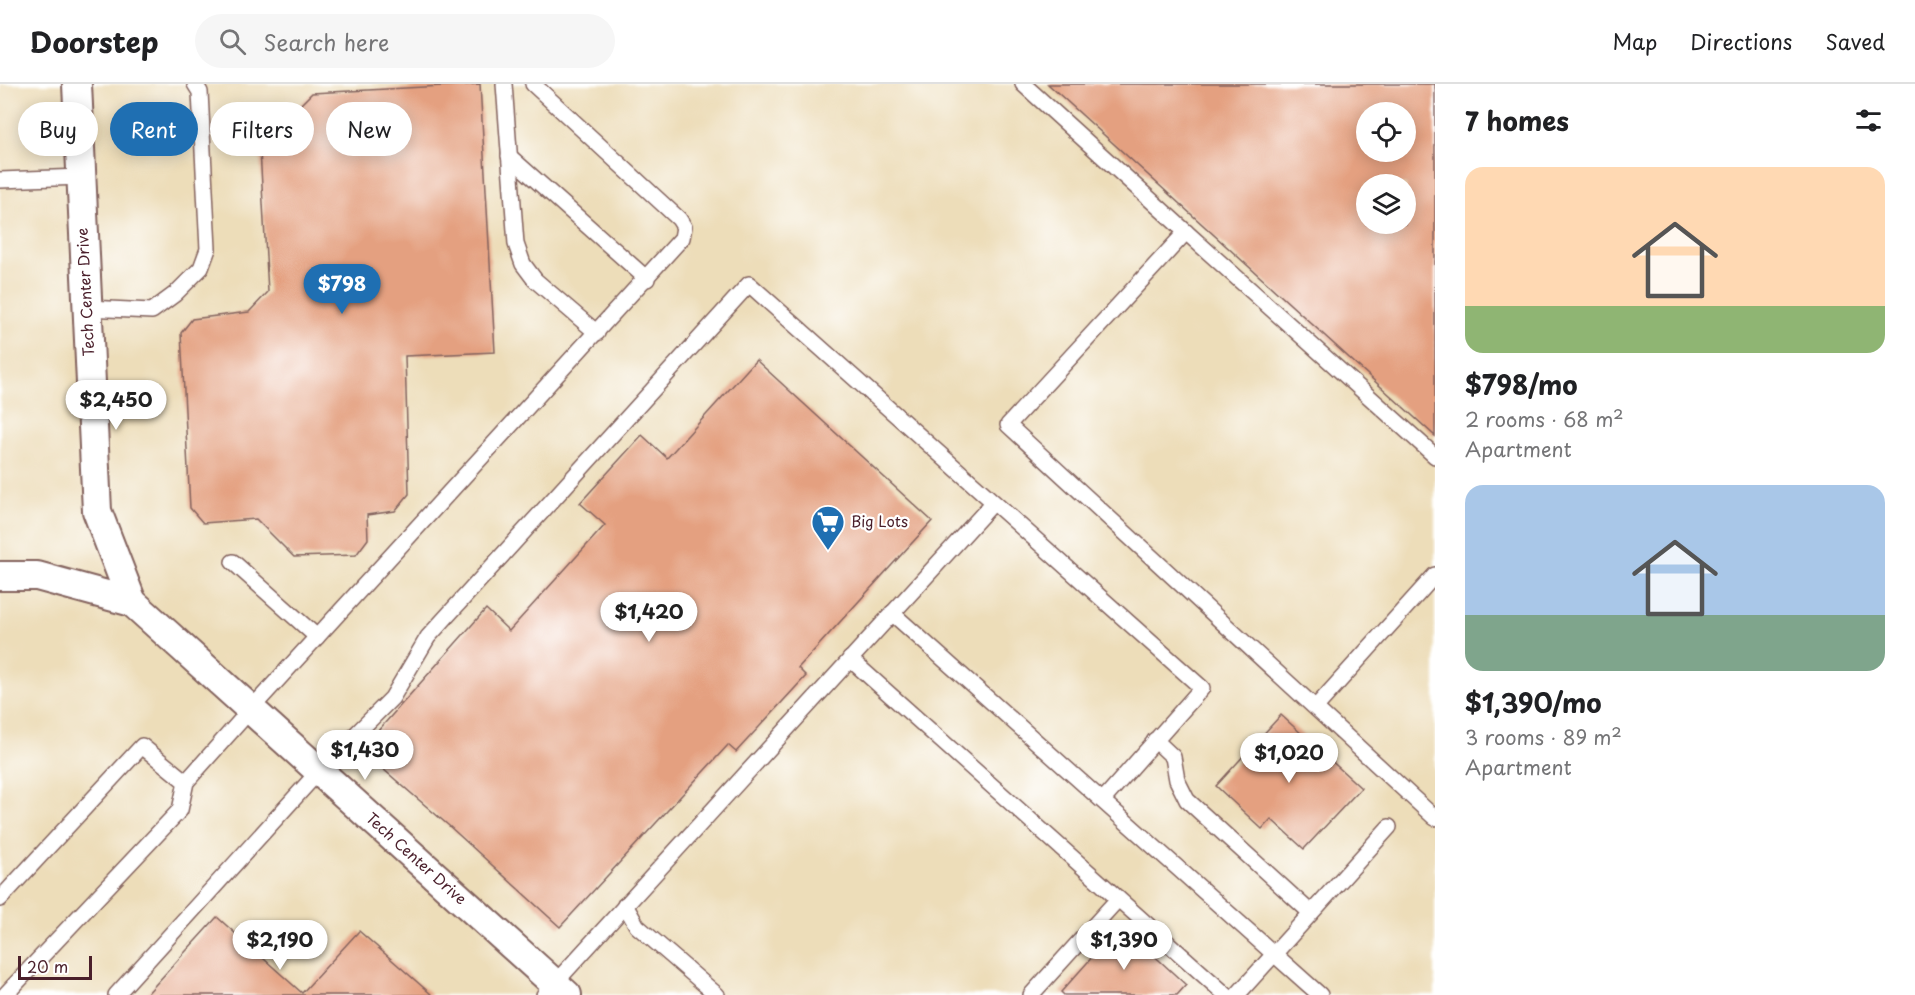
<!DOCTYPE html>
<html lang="en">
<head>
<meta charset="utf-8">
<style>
	body { margin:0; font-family:"Playpen Sans",sans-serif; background:#f6f6f6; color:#202124; height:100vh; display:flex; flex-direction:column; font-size:22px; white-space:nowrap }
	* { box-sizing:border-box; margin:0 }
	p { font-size:20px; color:#757577 }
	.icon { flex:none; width:33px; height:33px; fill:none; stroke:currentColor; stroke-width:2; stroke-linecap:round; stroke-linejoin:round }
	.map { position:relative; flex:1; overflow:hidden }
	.details { display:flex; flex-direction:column; background:#fff; width:480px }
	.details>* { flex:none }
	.banner { position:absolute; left:18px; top:18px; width:570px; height:54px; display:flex; gap:12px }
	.tools { position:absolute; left:1356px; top:18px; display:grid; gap:12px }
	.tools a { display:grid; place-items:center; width:60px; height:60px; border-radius:50%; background:#fff; box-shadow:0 3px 15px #0003; font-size:30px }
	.scale { position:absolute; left:18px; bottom:15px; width:74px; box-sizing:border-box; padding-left:6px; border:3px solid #4a1f2b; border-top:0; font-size:16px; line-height:21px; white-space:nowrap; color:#4a1f2b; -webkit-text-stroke:4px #fff; paint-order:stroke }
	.price { position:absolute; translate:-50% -51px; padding:0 14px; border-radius:21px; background:#fff; color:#222; font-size:20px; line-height:39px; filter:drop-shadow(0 2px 3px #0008) }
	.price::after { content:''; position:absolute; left:50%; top:36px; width:18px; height:14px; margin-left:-9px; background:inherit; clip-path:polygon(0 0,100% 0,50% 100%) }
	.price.current { background:#1f6fb2; color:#fff }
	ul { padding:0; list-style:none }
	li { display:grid; align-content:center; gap:12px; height:318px; padding:0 30px }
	li span { display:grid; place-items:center; height:186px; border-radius:18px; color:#555 }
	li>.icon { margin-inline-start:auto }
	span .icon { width:108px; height:108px; fill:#fffc; stroke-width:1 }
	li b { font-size:26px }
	h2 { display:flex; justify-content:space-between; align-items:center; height:72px; padding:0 30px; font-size:26px }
	.tag { padding:0 21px; border-radius:27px; background:#fff; box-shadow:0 3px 15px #0003; font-size:21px; line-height:54px }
	.tag.current { background:#1f6fb2; color:#fff }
	header { display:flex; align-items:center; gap:36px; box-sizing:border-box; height:84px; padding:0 30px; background:#fff; border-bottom:2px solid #e0e0e0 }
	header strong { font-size:28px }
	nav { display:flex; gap:33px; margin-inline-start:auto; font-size:21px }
	.search { width:420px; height:54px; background:#f6f6f6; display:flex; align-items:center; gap:15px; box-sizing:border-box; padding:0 21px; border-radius:33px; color:#757577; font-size:22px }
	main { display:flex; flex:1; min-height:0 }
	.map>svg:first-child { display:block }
	.building { fill:#e4a080; fill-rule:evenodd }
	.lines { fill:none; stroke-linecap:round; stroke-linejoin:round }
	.lane-casing { stroke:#83625d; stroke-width:18 }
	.street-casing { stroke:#83625d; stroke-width:32 }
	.lane { stroke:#fff; stroke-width:15 }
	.street { stroke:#fff; stroke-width:28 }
	.labels { text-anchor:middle; stroke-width:4.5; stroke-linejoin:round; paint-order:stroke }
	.street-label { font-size:15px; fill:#4a1f2b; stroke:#fff }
	.poi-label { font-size:15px; fill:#4a1f2b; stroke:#fff; text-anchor:start }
</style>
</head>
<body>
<header>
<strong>Doorstep</strong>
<div class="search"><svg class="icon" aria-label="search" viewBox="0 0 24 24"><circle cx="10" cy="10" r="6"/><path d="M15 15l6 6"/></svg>Search here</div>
<nav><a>Map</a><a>Directions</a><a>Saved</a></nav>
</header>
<main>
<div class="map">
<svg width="1435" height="911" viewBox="0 0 1435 911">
	<rect width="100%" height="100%" fill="#fff"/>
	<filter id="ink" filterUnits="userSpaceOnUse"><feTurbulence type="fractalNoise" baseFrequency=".0167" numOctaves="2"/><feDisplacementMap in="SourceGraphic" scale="12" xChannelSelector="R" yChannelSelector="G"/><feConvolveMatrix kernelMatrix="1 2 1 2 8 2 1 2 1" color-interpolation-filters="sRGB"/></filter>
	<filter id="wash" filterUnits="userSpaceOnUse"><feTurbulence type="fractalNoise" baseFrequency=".008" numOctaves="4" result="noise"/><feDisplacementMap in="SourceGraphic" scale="24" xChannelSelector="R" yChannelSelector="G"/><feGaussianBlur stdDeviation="1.35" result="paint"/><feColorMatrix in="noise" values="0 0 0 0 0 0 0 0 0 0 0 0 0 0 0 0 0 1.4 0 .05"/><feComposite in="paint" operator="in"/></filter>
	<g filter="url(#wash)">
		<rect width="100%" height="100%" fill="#edddb9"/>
		<g id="blocks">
			<g class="building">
				<polygon points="480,0 495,268 405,272 409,410 395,427 367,431 368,455 356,471 294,473 256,435 203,439 190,424 181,249 192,235 249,228 268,208 260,66 272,52 298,52 298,23 312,9"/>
				<path d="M1048,0h387v352zM1366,28h40v40h-40zM1366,100h40v40h-40z"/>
				<polygon points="756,276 932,437 798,584 806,592 736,668 728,661 560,843 448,741 361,666 486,525 509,547 605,441 580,419 642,351 667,374"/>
				<polygon points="1281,631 1361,704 1304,765 1271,735 1262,745 1216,702"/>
				<polygon points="217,833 302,909 359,847 432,911 146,911"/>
				<polygon points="1121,841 1186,901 1177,911 1064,911 1061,908"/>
			</g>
		</g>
	</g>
	<g filter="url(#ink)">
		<use href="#blocks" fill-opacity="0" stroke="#83625d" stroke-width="1.5"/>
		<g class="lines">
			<defs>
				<g id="lane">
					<polyline points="504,0 516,160 523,180 535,196 597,249"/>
					<polyline points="1023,0 1186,148"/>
					<polyline points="509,72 647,195"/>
					<polyline points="0,96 81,93"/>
					<polyline points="87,224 152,227 175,210 201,184 208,165 200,8 195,0"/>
					<polyline points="1435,372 1186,148 1008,341 1435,734"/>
					<polyline points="233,478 317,553"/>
					<polyline points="892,529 1320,911"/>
					<polyline points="850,575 1226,911"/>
					<polyline points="1316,623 1435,491"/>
					<polyline points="1155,656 1173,673 1177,696 1187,716 1311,829"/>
					<polyline points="0,815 142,662 186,698"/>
					<polyline points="625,821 637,842 717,911"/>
					<polyline points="5,911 180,726 186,698 251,625 682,154 684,143 679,135 533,0"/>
					<polyline points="116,911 319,687 392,614 428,553 749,200 1202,604 1103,716"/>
					<polyline points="544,911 993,419"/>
					<polyline points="1031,911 1118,815"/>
					<polyline points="1237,911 1389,743"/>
				</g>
				<g id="street">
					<polyline points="0,492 37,492 132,518 97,427 77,0"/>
					<polyline points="132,518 567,911"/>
				</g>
			</defs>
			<use href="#lane" class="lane-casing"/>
			<use href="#street" class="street-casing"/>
			<use href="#lane" class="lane"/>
			<use href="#street" class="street"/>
		</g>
	</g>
	<defs>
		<symbol id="supermarket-pin" viewBox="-11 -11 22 30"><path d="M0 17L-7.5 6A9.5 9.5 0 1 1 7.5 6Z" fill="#1f6fb2" stroke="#fff"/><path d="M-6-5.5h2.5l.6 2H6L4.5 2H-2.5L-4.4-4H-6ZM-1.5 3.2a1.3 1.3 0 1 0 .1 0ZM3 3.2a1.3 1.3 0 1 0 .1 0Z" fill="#fff"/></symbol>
	</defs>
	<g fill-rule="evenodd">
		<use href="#supermarket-pin" x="809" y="419" width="38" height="52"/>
	</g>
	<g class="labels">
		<g class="street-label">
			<text transform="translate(86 208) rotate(-93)" y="5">Tech Center Drive</text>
			<text transform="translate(416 775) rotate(42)" y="5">Tech Center Drive</text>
		</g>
		<g class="poi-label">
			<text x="851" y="443">Big Lots</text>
		</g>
	</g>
</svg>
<div class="tools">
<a><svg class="icon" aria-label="locate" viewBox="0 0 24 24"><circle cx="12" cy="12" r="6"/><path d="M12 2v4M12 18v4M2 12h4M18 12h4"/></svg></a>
<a><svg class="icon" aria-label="layers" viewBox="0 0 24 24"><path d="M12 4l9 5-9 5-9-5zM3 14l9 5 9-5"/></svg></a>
</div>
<div class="scale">20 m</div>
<b class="price current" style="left:342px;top:231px">$798</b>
<b class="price" style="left:116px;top:347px">$2,450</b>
<b class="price" style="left:649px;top:559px">$1,420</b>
<b class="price" style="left:365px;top:697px">$1,430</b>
<b class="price" style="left:1289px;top:700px">$1,020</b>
<b class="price" style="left:280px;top:887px">$2,190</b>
<b class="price" style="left:1124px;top:887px">$1,390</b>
<div class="banner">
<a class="tag">Buy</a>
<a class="tag current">Rent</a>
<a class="tag">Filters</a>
<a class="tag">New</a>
</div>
</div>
<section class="details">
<h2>7 homes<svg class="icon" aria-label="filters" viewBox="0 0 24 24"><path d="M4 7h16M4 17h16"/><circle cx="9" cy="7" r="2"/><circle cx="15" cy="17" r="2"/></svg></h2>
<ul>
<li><span style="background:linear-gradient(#ffd9b3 75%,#8fb573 0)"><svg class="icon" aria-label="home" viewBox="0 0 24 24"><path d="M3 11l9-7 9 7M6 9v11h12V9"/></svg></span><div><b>$798/mo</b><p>2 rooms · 68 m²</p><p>Apartment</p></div></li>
<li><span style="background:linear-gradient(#a9c7e8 70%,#7fa58c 0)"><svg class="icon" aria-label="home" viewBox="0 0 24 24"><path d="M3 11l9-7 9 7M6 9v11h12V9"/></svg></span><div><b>$1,390/mo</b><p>3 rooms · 89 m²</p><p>Apartment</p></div></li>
</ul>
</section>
</main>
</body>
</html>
